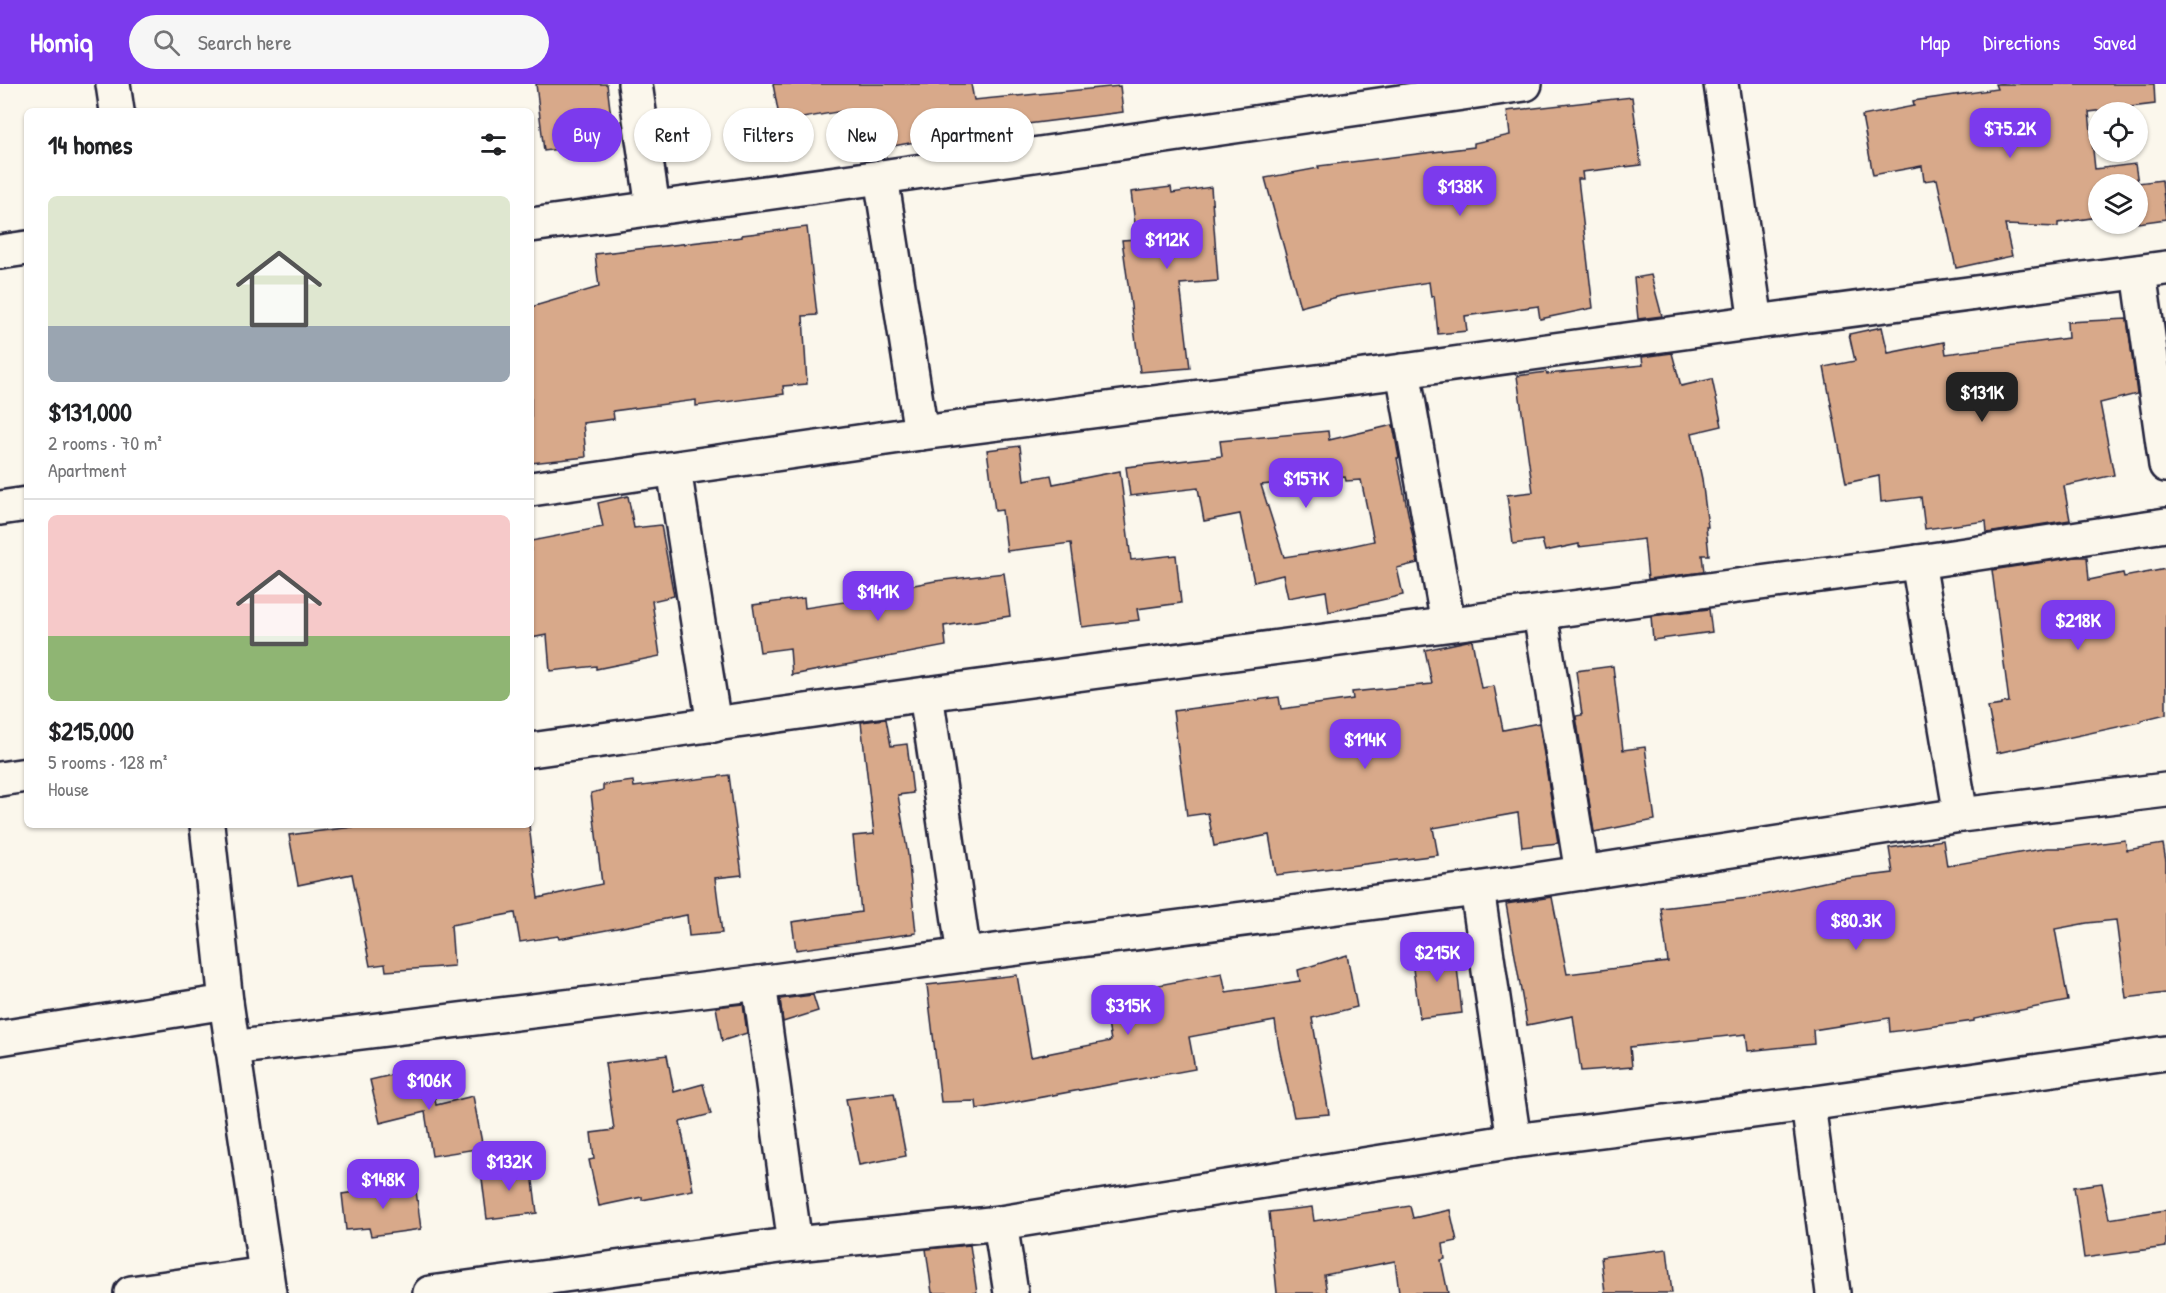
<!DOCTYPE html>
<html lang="en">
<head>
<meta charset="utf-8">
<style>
	body { margin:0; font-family:"Patrick Hand",sans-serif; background:#f6f6f6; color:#202124; height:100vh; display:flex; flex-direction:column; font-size:22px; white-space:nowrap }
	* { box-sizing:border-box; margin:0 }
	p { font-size:20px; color:#757577 }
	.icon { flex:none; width:33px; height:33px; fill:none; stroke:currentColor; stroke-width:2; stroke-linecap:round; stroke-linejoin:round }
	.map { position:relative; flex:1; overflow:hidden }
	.drawer { position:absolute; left:24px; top:24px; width:510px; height:720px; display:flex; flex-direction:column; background:#fff; border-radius:9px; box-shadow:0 2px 4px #0004 }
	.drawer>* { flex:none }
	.top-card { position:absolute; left:552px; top:24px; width:570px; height:54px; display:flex; gap:12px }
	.tools { position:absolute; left:2088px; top:18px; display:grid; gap:12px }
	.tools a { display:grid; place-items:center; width:60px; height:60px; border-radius:50%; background:#fff; box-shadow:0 2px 4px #0004; font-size:30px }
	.price { position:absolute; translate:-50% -51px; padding:0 14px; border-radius:12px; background:#7c3aed; color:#fff; font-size:20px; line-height:39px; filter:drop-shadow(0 2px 3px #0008) }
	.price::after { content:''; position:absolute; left:50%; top:36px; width:18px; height:14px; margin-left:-9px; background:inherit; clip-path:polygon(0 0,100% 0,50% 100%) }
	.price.selected { background:#222; color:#fff }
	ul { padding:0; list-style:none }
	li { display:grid; align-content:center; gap:12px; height:318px; padding:0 24px }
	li+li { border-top:2px solid #e0e0e0 }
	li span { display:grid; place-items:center; height:186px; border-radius:9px; color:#555 }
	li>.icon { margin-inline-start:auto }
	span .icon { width:108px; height:108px; fill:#fffc; stroke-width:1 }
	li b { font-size:26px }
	h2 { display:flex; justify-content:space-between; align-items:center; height:72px; padding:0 24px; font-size:26px }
	.tag { padding:0 21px; border-radius:27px; background:#fff; box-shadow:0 2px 4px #0004; font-size:21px; line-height:54px }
	.tag.selected { background:#7c3aed; color:#fff }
	header { display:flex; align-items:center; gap:36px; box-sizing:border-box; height:84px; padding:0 30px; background:#7c3aed; color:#fff }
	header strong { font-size:28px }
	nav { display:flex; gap:33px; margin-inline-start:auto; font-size:21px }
	.search { width:420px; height:54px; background:#f6f6f6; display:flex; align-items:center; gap:15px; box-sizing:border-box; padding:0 21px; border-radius:33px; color:#757577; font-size:22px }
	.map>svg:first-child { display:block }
	.building { fill:#d8a98a; stroke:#22223b; stroke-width:1.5; fill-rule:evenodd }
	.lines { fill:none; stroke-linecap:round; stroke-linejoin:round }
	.minor-casing { stroke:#22223b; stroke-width:38 }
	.tertiary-casing { stroke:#22223b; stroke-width:38 }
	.minor { stroke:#fbf7ec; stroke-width:33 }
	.tertiary { stroke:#fbf7ec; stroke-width:33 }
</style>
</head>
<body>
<header>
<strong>Homiq</strong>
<div class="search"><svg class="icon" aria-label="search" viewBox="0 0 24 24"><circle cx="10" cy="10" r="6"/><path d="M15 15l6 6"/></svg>Search here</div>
<nav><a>Map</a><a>Directions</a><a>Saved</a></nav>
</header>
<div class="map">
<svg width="2166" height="1209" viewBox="0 0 2166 1209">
	<rect width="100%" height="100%" fill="#fbf7ec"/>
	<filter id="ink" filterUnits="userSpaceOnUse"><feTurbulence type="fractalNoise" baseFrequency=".0167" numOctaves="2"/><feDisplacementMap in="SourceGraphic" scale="12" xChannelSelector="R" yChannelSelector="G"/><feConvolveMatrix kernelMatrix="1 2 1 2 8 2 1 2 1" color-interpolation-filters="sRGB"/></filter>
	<g filter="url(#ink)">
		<g class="building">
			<polygon points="536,0 607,0 614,58 544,67"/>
			<polygon points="773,0 971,0 974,16 1120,2 1123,28 947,50 947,52 856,69 848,26 780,38"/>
			<polygon points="1995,0 2154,0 2155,20 2089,28 2095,85 2135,80 2138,99 2162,96 2166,135 2138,139 2138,100 2098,100 2098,133 2058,139 2058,143 2005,141 2012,172 1956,184 1937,95 1924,97 1922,82 1873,91 1862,32 1914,22 1913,17 1997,5"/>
			<polygon points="1632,13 1641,81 1582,88 1583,95 1578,95 1593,224 1540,235 1538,222 1465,232 1467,247 1438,250 1434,212 1431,213 1429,198 1341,212 1300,223 1265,94 1319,84 1318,82 1474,63 1474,59 1510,51 1507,27"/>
			<polygon points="1171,103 1172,109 1211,103 1218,197 1180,200 1190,284 1140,288 1122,156 1137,155 1131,108"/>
			<polygon points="807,143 817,231 803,232 807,300 783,302 784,310 696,322 696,316 613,327 614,335 583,339 586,373 531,379 531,223 599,203 595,170 742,153 742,151"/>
			<polygon points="1651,191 1662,232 1638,235 1634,194"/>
			<polygon points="2127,235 2137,310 2100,319 2114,391 2064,402 2070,436 1987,449 1986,437 1925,445 1921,413 1881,418 1879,392 1846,399 1824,283 1855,277 1849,250 1882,243 1888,269 1944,258 1946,270 2068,254 2067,238"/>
			<polygon points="1672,269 1681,302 1712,295 1722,342 1692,349 1702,395 1708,443 1706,443 1709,471 1702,471 1704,488 1648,495 1644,455 1579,463 1579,460 1545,467 1542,456 1513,460 1507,411 1533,408 1517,292 1546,288 1547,290 1643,281 1642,273"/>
			<path d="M1393,341l6,33h-2l21,105 -21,5 6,27 -74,17 -3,-21 -38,7 -5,-23 -29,7 -14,-68 -36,7 -6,-33 -68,8 -4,-29 96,-11 -2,-15 108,-10 1,9zM1345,393l1,4 15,-1 13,61 -37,8 -53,8 -23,-72z"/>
			<polygon points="1020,362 1024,396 1051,391 1053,400 1120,387 1131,476 1176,471 1181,519 1137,525 1139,536 1082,543 1071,459 1007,467 1002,426 995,427 987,366"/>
			<polygon points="628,412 634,444 661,441 674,512 652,517 660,572 596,585 596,582 550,587 547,551 531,554 531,457 603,443 598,419"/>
			<polygon points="2076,473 2087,473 2089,496 2123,489 2124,493 2166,485 2166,630 2141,636 2141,638 1997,669 1988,623 2002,621 2002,619 2009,618 1992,486"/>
			<polygon points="1004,489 1010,532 944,542 946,562 792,591 790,564 760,568 753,521 804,514 805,524 878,513 877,508 935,497"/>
			<polygon points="1709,525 1712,548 1653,556 1651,532"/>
			<polygon points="1472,556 1481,604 1494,602 1503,646 1539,639 1558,759 1522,763 1518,729 1433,744 1438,771 1276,791 1269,751 1214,762 1208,729 1187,732 1173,627 1279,613 1281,625 1353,615 1352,608 1432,600 1425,566"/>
			<polygon points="1613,582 1623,666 1645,663 1655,736 1594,748 1576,632 1582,631 1576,587"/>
			<polygon points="886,635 891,662 907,660 913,709 898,711 908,771 916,849 796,866 792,838 861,828 853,752 874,750 861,638"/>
			<polygon points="729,691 742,791 715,794 722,849 689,852 687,831 559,855 558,852 520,858 515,829 451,841 454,882 386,887 385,880 370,882 352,790 298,801 289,751 369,741 529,741 538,814 602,800 591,709 603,706 603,701 633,697 634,703"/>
			<polygon points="1943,756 1947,782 2047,764 2065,764 2125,756 2127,766 2163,760 2166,777 2166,909 2126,914 2116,836 2087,839 2055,845 2068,917 1974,935 1974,937 1890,948 1889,934 1813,946 1814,960 1748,967 1746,950 1630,963 1632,983 1581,987 1573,932 1527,941 1506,820 1552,813 1567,890 1668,878 1661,824 1749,814 1834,796 1893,789 1889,764"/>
			<polygon points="1455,865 1462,929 1420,934 1411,871"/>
			<polygon points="1347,871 1357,923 1312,934 1329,1030 1294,1033 1279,964 1275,937 1189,953 1195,985 977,1025 976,1017 941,1018 927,901 1017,891 1031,973 1111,957 1104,916 1133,910 1132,906 1222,889 1226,908 1300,897 1298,886"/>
			<polygon points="813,911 818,927 783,938 780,915"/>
			<polygon points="743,920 747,949 722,957 716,923"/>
			<polygon points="667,971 674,1008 703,1000 711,1030 680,1038 693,1106 642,1116 642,1113 599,1122 589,1076 594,1075 591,1049 614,1046 605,979"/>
			<polygon points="430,982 436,1021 473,1012 483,1064 432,1072 425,1028 380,1039 370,996"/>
			<polygon points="894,1009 906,1072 859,1081 846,1015"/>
			<polygon points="531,1081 537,1129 487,1135 481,1087"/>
			<polygon points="415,1099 421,1145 371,1152 369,1144 346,1146 342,1110"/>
			<polygon points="2102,1099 2109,1135 2166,1126 2166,1163 2084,1174 2074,1103"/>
			<polygon points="1410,1122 1413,1134 1450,1126 1457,1157 1443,1160 1445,1175 1441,1176 1448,1209 1399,1209 1395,1177 1324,1191 1327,1209 1277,1209 1269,1128 1312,1123 1314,1137"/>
			<polygon points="970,1161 977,1209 932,1209 926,1165"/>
			<polygon points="1667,1165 1672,1209 1605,1209 1601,1173"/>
		</g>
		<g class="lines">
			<defs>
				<g id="minor">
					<polyline points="635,0 653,124"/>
					<polyline points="1721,0 1756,238"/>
					<polyline points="881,93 921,349"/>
					<polyline points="531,141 881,93 1525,0"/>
					<polyline points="0,168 27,164"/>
					<polyline points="2139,188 2166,381"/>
					<polyline points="1403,287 1448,540"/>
					<polyline points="674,385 714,641"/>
					<polyline points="531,405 921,349 1403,287 1756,238 2166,184"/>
					<polyline points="0,424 27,420"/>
					<polyline points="1918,478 1961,731"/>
					<polyline points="1540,529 1582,789"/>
					<polyline points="926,610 964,871"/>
					<polyline points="531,666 926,610 1918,478 2166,441"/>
					<polyline points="0,695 27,691"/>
					<polyline points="1477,805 1514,1057"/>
					<polyline points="759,899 795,1160"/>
					<polyline points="0,954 226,918"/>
					<polyline points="232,964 759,899 964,871 1477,805 1961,731 2166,706"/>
					<polyline points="1808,1020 1833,1209"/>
					<polyline points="1000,1139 1011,1209"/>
					<polyline points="131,1209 266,1190"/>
					<polyline points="430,1209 795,1160 1000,1139 1514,1057 1808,1020 2166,969"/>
				</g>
				<g id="tertiary">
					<polyline points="113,0 117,27"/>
					<polyline points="207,741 226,918 269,1209"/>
				</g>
			</defs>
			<use href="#minor" class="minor-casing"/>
			<use href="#tertiary" class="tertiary-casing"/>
			<use href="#minor" class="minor"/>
			<use href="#tertiary" class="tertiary"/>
		</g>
	</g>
</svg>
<div class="tools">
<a><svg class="icon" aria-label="locate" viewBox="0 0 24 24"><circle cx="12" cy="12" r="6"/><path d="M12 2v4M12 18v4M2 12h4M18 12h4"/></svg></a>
<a><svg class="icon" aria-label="layers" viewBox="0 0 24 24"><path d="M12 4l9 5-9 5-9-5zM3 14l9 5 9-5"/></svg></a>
</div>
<b class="price" style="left:2010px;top:75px">$75.2K</b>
<b class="price" style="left:1460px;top:133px">$138K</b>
<b class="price" style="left:1167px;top:186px">$112K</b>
<b class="price selected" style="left:1982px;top:339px">$131K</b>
<b class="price" style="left:1306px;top:425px">$157K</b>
<b class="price" style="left:878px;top:538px">$141K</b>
<b class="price" style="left:2078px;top:567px">$218K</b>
<b class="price" style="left:1365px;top:686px">$114K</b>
<b class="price" style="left:1856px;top:867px">$80.3K</b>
<b class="price" style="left:1437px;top:899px">$215K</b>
<b class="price" style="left:1128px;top:952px">$315K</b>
<b class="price" style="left:429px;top:1027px">$106K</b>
<b class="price" style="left:509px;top:1108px">$132K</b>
<b class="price" style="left:383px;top:1126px">$148K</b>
<div class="top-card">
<a class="tag selected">Buy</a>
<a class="tag">Rent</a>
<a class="tag">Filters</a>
<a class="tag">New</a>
<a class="tag">Apartment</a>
</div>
<section class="drawer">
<h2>14 homes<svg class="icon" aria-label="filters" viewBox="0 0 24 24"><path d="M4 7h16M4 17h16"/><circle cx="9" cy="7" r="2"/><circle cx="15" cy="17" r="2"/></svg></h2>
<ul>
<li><span style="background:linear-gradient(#dfe7d0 70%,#9aa5b1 0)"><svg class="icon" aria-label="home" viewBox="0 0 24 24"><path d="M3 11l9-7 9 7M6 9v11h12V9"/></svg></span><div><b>$131,000</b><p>2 rooms · 70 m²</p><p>Apartment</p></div></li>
<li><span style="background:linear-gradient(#f6c9c9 65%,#8fb573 0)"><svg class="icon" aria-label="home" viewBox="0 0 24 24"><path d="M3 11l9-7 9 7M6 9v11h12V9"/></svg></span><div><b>$215,000</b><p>5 rooms · 128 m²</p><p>House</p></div></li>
</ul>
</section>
</div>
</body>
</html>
